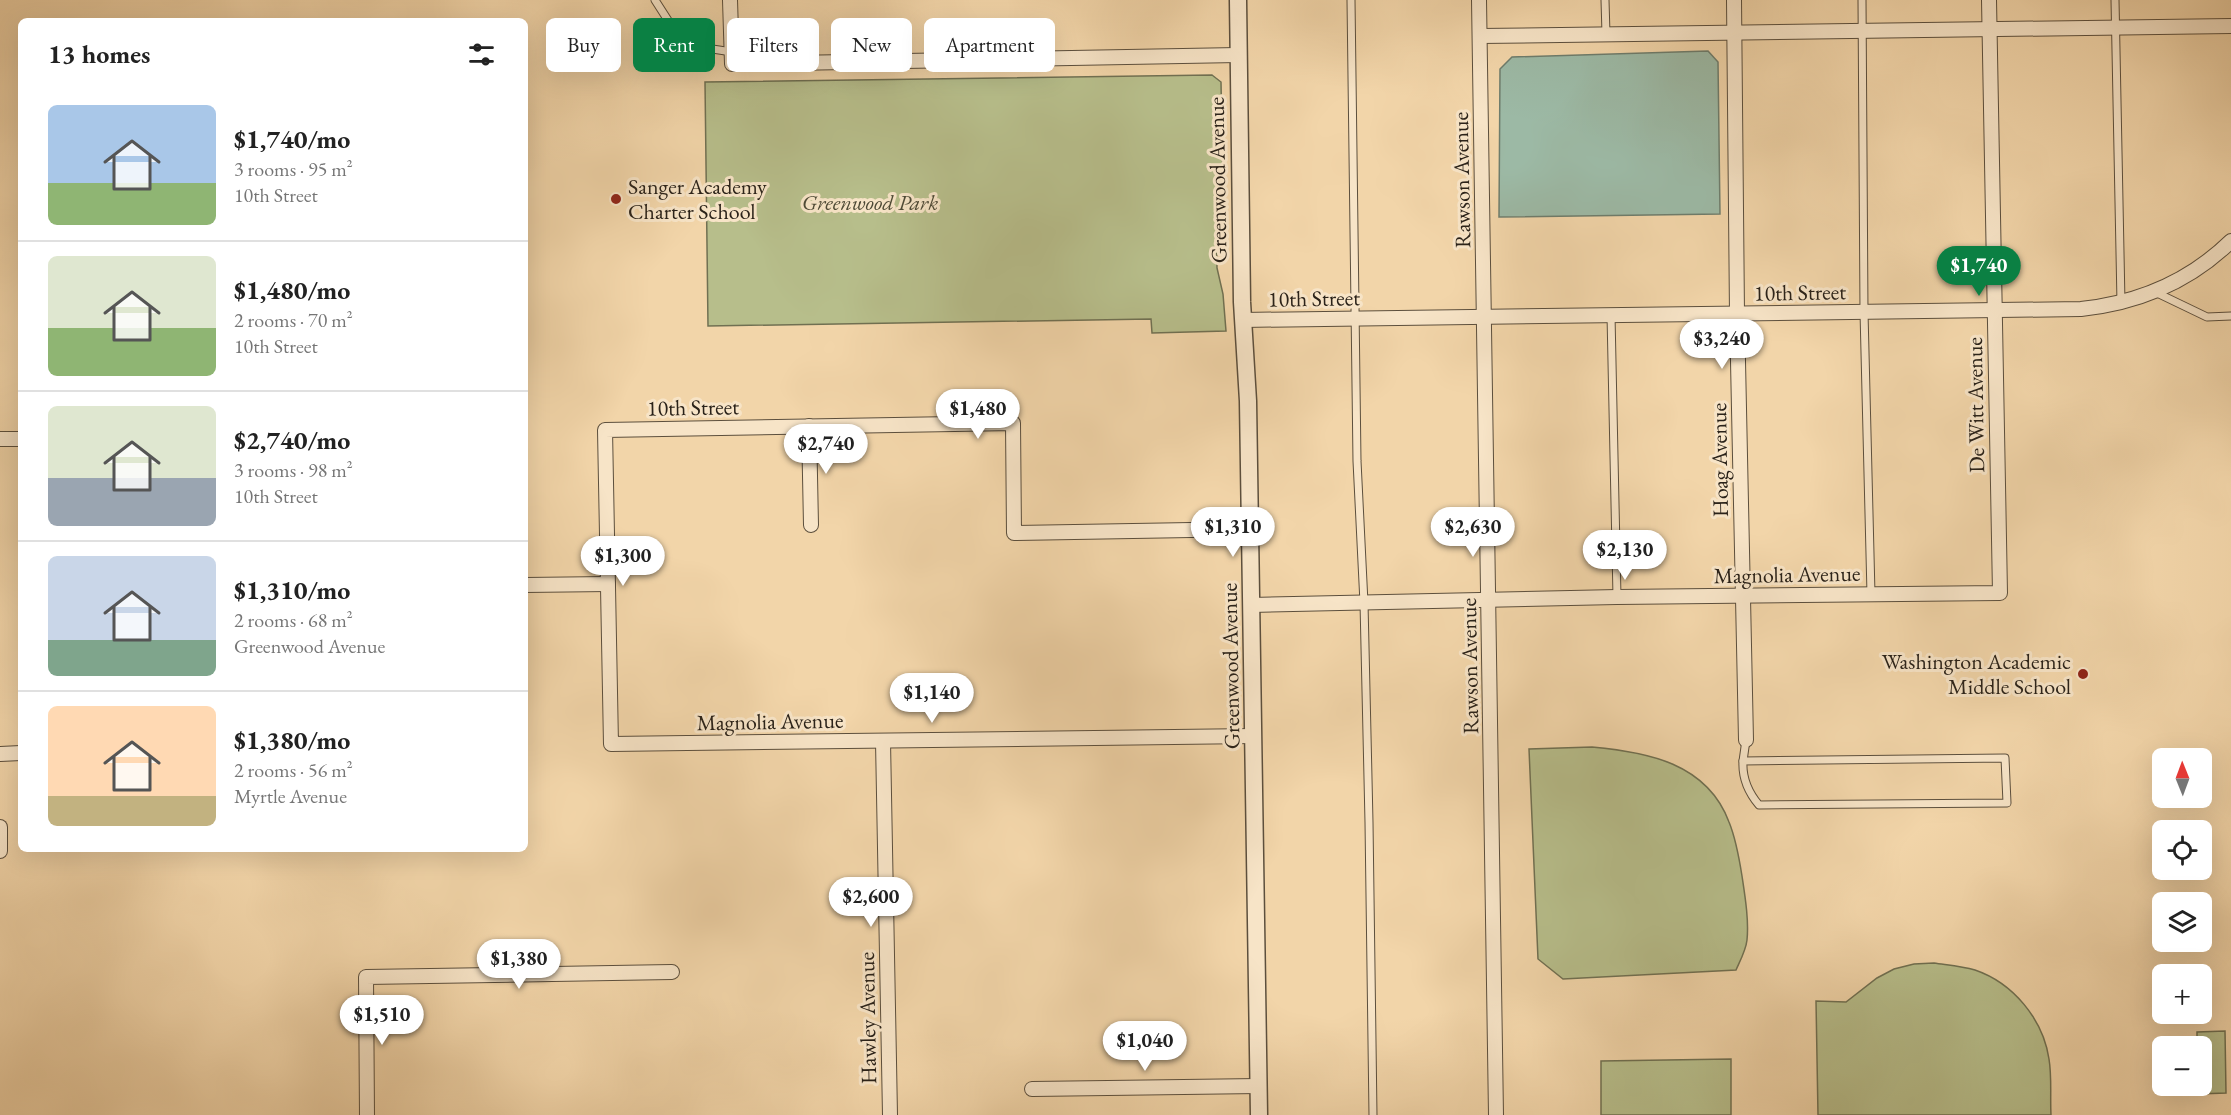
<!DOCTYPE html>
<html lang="en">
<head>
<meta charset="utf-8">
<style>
	body { margin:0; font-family:"EB Garamond",serif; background:#f2f2f2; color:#222; height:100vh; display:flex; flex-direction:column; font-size:22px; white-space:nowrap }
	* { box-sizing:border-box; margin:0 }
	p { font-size:20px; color:#767676 }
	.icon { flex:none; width:33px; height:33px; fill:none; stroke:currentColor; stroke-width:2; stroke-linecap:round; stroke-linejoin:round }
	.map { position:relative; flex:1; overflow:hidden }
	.drawer { position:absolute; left:18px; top:18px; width:510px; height:834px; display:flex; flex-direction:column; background:#fff; border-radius:9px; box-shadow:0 6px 24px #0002 }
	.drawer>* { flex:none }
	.top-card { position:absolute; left:546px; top:18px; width:570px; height:54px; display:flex; gap:12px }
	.needle { width:39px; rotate:359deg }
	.controls { position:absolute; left:2152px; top:748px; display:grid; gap:12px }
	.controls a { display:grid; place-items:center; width:60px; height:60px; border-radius:9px; background:#fff; box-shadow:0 6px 24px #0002; font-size:30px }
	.price { position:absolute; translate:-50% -51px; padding:0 14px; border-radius:21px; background:#fff; color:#222; font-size:20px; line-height:39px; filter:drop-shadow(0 2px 3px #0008) }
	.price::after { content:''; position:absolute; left:50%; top:36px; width:18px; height:14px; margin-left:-9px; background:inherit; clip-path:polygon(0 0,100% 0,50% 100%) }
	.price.current { background:#0b8043; color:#fff }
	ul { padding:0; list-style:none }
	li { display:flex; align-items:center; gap:18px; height:150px; padding:0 30px }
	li+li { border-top:2px solid #e0e0e0 }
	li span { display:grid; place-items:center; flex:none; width:168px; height:120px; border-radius:9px; color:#555 }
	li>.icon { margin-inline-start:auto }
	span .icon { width:72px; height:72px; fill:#fffc; stroke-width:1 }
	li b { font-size:26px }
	h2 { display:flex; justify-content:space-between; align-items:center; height:72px; padding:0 30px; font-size:26px }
	.chip { padding:0 21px; border-radius:9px; background:#fff; box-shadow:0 6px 24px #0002; font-size:21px; line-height:54px }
	.chip.current { background:#0b8043; color:#fff }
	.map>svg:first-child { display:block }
	.green { fill:#b7be8b; stroke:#707052; stroke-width:1.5 }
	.water { fill:#9cb9a5; stroke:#6e7d6d; stroke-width:1.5 }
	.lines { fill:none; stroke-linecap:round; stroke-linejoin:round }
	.service-casing { stroke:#5c4f3d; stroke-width:9 }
	.minor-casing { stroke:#5c4f3d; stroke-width:16 }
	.tertiary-casing { stroke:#5c4f3d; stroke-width:19 }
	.service { stroke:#f7e4c7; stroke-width:7 }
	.minor { stroke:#f7e4c7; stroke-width:14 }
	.tertiary { stroke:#f7e4c7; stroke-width:16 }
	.poi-dot { fill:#8f2418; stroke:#f7e4c7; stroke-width:2 }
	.labels { text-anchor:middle; stroke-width:6; stroke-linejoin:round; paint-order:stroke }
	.street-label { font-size:22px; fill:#2a2219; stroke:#f7e4c7 }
	.poi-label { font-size:22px; fill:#2a2219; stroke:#f7e4c7; text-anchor:start }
	.park-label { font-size:22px; font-style:italic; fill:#4d4936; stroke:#f7e4c7 }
</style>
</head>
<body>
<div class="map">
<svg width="2231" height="1115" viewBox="0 0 2231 1115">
	<rect width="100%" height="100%" fill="#f2d5a9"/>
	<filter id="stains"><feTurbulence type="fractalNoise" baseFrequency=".00333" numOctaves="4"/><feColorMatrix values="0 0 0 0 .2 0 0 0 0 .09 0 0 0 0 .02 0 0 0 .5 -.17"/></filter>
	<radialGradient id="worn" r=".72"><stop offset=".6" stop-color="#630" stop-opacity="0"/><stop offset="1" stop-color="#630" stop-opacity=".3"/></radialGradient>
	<g class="green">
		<polygon points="1212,75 1221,82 1223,191 1216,216 1217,268 1223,294 1226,331 1152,333 1151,319 708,326 705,82"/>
		<path d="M1592,747c55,5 115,16 137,75 7,17 10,35 13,54 3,20 7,44 5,64 -1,10 -7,21 -11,30l-173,9 -25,-20 -9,-210z"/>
		<path d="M1934,963c13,2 27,3 41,7 38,13 68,49 74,89 3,18 1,38 2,56h-233l-2,-114 30,1 31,-24 17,-9 20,-5z"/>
		<polygon points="2225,1031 2226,1093 2198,1094 2198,1086 2202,1086 2202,1047 2197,1047 2197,1032"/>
		<polygon points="1731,1059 1731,1115 1601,1115 1601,1061"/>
	</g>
	<polygon class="water" points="1708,51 1718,62 1720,214 1499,217 1500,69 1512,57"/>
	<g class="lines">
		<defs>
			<g id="service">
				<polyline points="655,0 671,25 706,48 732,52"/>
				<polyline points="1351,0 1357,461 1364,603 1369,822 1373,1115"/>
				<polyline points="1605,0 1606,34"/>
				<polyline points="1862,0 1864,312 1871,594"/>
				<polyline points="2115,0 2121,303"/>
				<polyline points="2155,292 2207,317 2231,316"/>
				<polyline points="1611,315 1617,597"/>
				<path d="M2005,758l2,45 -248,2c-11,-13 -17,-27 -16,-44z"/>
				<polyline points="1743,761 1746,740"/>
			</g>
			<g id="minor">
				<polyline points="730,0 732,64 1238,55"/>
				<polyline points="1479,0 1496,1115"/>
				<polyline points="1734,0 1737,314 1746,740"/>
				<polyline points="1480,36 2231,26"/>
				<path d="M1243,320l838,-11c57,-6 109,-28 150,-68"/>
				<polyline points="809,426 811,525"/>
				<polyline points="0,439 21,439"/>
				<polyline points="1250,529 1014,533 1013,423 605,430 611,744 1253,736"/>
				<polyline points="525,585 608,584"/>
				<polyline points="1251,605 1617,597 2000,593 1989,0"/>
				<polyline points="883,741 890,1115"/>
				<polyline points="0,754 21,753"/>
				<polyline points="0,827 0,851"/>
				<polyline points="1032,1089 1259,1086"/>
				<polyline points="367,1115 366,977 672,972"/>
			</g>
			<polyline id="tertiary" points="1238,0 1242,302 1248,401 1259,1115"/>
		</defs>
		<use href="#service" class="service-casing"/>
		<use href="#minor" class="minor-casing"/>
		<use href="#tertiary" class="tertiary-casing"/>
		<use href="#service" class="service"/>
		<use href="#minor" class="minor"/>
		<use href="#tertiary" class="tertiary"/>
	</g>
	<g class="poi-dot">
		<circle cx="616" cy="199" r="6"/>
		<circle cx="2083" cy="674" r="6"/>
	</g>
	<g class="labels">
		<g class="street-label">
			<text transform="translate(1217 180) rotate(-91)" y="8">Greenwood Avenue</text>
			<text transform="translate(1461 180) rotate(-91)" y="8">Rawson Avenue</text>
			<text transform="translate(1800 292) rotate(-1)" y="8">10th Street</text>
			<text transform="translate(1314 298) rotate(-1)" y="8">10th Street</text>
			<text transform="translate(1975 405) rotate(-91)" y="8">De Witt Avenue</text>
			<text transform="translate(693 407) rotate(-1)" y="8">10th Street</text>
			<text transform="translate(1719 460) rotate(-91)" y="8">Hoag Avenue</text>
			<text transform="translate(1787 574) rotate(-1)" y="8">Magnolia Avenue</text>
			<text transform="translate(1230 666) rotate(-91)" y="8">Greenwood Avenue</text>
			<text transform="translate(1469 666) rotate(-91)" y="8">Rawson Avenue</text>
			<text transform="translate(770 721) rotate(-1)" y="8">Magnolia Avenue</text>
			<text transform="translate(867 1018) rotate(-91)" y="8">Hawley Avenue</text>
		</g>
		<g class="poi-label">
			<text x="628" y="194">Sanger Academy<tspan x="628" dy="25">Charter School</tspan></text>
			<text x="2071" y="669" text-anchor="end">Washington Academic<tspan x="2071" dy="25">Middle School</tspan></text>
		</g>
		<g class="park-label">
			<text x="870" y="210">Greenwood Park</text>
		</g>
	</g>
	<rect width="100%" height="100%" filter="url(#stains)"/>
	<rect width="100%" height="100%" fill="url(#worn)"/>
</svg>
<div class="controls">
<a><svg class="needle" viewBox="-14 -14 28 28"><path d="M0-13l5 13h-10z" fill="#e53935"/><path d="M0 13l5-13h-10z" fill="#767676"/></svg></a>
<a><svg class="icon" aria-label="locate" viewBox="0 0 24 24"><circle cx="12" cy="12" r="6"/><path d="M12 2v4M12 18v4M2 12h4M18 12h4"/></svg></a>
<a><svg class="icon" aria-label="layers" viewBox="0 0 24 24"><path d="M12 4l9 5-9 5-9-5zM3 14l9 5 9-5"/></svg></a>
<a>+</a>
<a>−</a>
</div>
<b class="price current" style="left:1979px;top:297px">$1,740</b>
<b class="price" style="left:1722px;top:370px">$3,240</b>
<b class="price" style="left:978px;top:440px">$1,480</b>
<b class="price" style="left:826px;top:475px">$2,740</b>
<b class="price" style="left:1233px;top:558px">$1,310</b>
<b class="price" style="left:1473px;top:558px">$2,630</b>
<b class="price" style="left:1625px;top:581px">$2,130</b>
<b class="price" style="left:623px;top:587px">$1,300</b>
<b class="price" style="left:932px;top:724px">$1,140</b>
<b class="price" style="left:871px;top:928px">$2,600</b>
<b class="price" style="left:519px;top:990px">$1,380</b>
<b class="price" style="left:382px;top:1046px">$1,510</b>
<b class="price" style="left:1145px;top:1072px">$1,040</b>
<div class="top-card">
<a class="chip">Buy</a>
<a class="chip current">Rent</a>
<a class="chip">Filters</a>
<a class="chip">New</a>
<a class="chip">Apartment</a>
</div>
<section class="drawer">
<h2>13 homes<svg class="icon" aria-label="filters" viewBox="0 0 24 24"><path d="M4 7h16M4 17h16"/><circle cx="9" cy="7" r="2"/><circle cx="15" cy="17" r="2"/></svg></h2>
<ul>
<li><span style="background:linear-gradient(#a9c7e8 65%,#8fb573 0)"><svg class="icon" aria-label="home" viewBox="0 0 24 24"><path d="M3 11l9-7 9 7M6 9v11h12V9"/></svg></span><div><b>$1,740/mo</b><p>3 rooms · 95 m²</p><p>10th Street</p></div></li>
<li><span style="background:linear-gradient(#dfe7d0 60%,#8fb573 0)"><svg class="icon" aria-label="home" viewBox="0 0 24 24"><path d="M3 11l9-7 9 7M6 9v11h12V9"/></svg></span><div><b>$1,480/mo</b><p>2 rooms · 70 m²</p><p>10th Street</p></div></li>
<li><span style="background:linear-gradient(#dfe7d0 60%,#9aa5b1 0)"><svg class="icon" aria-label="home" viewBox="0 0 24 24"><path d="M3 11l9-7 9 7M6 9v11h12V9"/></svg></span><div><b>$2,740/mo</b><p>3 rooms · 98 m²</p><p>10th Street</p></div></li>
<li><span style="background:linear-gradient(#c9d6e8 70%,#7fa58c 0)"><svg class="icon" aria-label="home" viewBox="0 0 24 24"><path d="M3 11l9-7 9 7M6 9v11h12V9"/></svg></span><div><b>$1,310/mo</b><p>2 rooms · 68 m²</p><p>Greenwood Avenue</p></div></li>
<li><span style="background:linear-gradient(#ffd9b3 75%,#c2b280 0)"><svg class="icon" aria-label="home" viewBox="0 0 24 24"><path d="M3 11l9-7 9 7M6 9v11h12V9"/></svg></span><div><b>$1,380/mo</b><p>2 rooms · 56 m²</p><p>Myrtle Avenue</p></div></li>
</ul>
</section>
</div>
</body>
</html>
